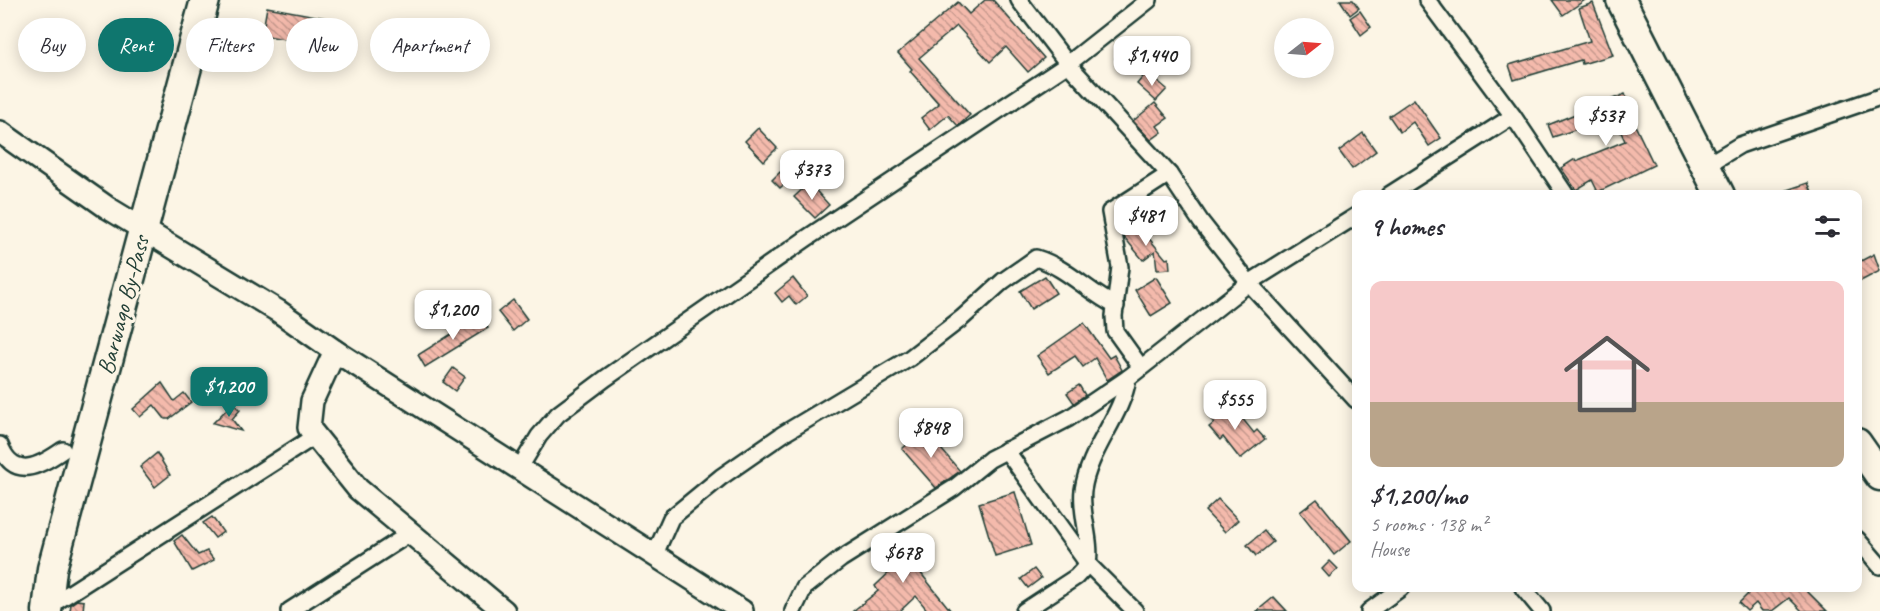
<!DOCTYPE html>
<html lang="en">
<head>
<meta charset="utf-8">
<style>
	body { margin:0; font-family:Caveat,sans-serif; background:#f7f7f7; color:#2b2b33; height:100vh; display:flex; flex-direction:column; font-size:22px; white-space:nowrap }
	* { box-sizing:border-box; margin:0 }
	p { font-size:20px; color:#7c7c81 }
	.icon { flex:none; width:33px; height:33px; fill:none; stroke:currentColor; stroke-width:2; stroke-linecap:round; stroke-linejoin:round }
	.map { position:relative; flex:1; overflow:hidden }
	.panel { position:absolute; left:1352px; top:190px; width:510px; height:402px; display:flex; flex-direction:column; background:#fff; border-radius:12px; box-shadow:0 3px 15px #0003 }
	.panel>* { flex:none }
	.banner { position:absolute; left:18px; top:18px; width:570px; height:54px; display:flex; gap:12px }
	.needle { width:39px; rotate:73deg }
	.fabs { position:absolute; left:1274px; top:18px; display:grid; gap:12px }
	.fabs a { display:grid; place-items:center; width:60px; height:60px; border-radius:50%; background:#fff; box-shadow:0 3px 15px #0003; font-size:30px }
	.price { position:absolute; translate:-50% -51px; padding:0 14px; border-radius:12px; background:#fff; color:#222; font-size:20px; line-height:39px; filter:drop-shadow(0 2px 3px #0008) }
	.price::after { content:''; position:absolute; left:50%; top:36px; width:18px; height:14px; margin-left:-9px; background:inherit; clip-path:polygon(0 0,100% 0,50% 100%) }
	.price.on { background:#0f766e; color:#fff }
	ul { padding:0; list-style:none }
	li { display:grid; align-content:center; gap:12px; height:318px; padding:0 18px }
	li+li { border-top:2px solid #e1e1e2 }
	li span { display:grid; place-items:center; height:186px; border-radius:12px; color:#555 }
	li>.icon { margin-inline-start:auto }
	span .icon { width:108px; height:108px; fill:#fffc; stroke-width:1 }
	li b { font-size:26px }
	h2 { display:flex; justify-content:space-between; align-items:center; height:72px; padding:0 18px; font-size:26px }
	.tag { padding:0 21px; border-radius:27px; background:#fff; box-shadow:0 3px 15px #0003; font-size:21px; line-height:54px }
	.tag.on { background:#0f766e; color:#fff }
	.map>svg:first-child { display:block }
	.building { fill:url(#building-back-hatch); stroke:#1f3d34; stroke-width:1.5 }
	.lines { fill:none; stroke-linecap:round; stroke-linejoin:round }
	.street-casing { stroke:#1f3d34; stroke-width:20 }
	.secondary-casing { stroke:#1f3d34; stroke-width:26 }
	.highway-casing { stroke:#1f3d34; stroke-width:33 }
	.street { stroke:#fcf5e5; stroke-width:15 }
	.secondary { stroke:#fcf5e5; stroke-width:21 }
	.highway { stroke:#fcf5e5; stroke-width:28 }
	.labels { text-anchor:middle; stroke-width:6; stroke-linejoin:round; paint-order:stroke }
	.street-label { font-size:24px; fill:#1f3d34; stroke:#fcf5e5 }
</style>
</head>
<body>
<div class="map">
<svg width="1880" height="611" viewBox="0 0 1880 611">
	<defs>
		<pattern id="building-back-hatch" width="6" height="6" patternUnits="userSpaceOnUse" patternTransform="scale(1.5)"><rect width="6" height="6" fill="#f4baac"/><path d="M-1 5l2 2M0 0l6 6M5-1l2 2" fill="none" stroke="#c5988d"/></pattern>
	</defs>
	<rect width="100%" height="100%" fill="#fcf5e5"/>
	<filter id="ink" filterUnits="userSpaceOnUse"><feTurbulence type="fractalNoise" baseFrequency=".0167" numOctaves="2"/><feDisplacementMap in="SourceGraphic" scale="12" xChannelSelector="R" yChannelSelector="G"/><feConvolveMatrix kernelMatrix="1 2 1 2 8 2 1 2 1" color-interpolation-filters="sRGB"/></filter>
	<g filter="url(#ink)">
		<g class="building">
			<polygon points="985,0 993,0 1044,58 1028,72 1006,47 990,62 957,26 919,58 970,115 958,126 948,115 930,130 921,118 939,104 910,71 912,69 898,53 958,2 969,14"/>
			<polygon points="1340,0 1353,0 1359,8 1350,15"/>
			<polygon points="1552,0 1585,0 1563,15"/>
			<polygon points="1593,3 1613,55 1582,64 1581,60 1514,80 1509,65 1590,41 1579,8"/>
			<polygon points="267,7 327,18 322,46 262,35"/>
			<polygon points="1360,11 1371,27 1361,35 1350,18"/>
			<polygon points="1124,50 1134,61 1124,69 1115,58"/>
			<polygon points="1147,72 1167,89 1156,101 1137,84"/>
			<polygon points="1625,94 1635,120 1633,121 1654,165 1598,192 1592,180 1576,190 1561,168 1575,159 1576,161 1625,141 1614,117 1553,137 1548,125"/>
			<polygon points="1414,99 1441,138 1429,146 1413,122 1400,132 1389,116"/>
			<polygon points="1155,103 1168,118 1157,126 1162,132 1151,140 1133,121"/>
			<polygon points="758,128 777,148 764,161 745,141"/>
			<polygon points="1363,133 1376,151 1352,169 1339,151"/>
			<polygon points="780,172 788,181 780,188 772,180"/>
			<polygon points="809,183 829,205 815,218 794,197"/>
			<polygon points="1808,183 1813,195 1779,195 1778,193"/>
			<polygon points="1137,224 1166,259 1169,258 1170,269 1157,270 1155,251 1143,260 1124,237 1124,234"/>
			<polygon points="1874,254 1880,271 1857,283 1857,263"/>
			<polygon points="1045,276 1056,293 1031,309 1020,291"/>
			<polygon points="1156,277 1172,303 1151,316 1135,290"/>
			<polygon points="793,278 807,296 796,305 789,296 782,302 775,293"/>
			<polygon points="513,300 527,319 513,331 498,312"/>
			<polygon points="480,316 488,328 425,367 418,355"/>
			<polygon points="1084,323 1109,358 1114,355 1122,370 1107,380 1095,358 1083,367 1075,356 1049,373 1037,356"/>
			<polygon points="453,368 465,377 455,391 443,382"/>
			<polygon points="162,383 174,401 184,393 191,402 169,419 165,419 154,405 140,417 133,409"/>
			<polygon points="1079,385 1085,395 1074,403 1067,393"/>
			<polygon points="233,403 240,410 232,419 241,431 213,423"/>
			<polygon points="1225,404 1229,410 1233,407 1254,433 1257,430 1265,439 1240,459 1223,437 1220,440 1209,427 1214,423 1209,417"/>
			<polygon points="924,429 960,471 936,488 902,449"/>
			<polygon points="157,453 170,475 155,487 140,467"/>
			<polygon points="1015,492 1031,545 995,556 979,503"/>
			<polygon points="1218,499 1238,520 1225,532 1205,511"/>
			<polygon points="1317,499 1351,541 1334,555 1300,512"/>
			<polygon points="212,517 223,532 215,538 203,523"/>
			<polygon points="1264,531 1273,542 1256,556 1247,545"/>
			<polygon points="182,535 198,555 207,551 214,560 192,571 174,541"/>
			<polygon points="909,536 923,553 912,562 951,611 928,611 916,596 900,611 853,611 878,591 875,586 894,568 884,556"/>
			<polygon points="1330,561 1338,569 1329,577 1322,569"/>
			<polygon points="1034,569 1041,578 1028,588 1021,579"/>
			<polygon points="1743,588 1804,588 1827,611 1802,611 1789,598 1772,611 1762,611 1756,603 1747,611 1739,603 1748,594"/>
			<polygon points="1274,597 1287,611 1257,611"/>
			<polygon points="77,600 84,601 83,611 70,611 71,604"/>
		</g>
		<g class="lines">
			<defs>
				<g id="street">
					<polyline points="1019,0 1068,64 1169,174 1201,222 1249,283 1356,216"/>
					<polyline points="1427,0 1513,116 1566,195"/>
					<polyline points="1705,166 1740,145 1880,97"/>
					<polyline points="1389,195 1513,116"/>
					<polyline points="1140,366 1115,331 1114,316 1120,267 1110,212 1169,174"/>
					<path d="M0,445c14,36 40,21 63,5"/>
					<polyline points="1006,450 1088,564 1135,611"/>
					<polyline points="519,469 539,436 558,414 606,378 807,238 1068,64 1149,0"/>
					<polyline points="1857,539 1880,566"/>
					<path d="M655,554l16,-36 50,-41 62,-43 127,-76 52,-40 41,-37 33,-23c30,9 52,34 80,48"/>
					<polyline points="1523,588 1542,611"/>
					<polyline points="48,607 315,436"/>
					<polyline points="289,611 412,532"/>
					<polyline points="793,611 804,588 841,559 954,488 990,459 1069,418 1128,378"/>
					<path d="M1024,611l52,-34 12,-13c4,-24 -8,-50 -5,-74 6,-41 39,-73 45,-112l121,-95 107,117"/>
					<polyline points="1369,611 1401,588"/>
				</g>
				<g id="secondary">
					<polyline points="0,132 108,208 278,311 335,351 742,611"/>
					<polyline points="335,351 312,401 309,428 358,489 504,611"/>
				</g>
				<g id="highway">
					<polyline points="1621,0 1720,195"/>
					<polyline points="1857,443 1880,476"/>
					<polyline points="47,611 52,569 205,0"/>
				</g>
			</defs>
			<use href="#street" class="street-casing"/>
			<use href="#secondary" class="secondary-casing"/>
			<use href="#highway" class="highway-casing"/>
			<use href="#street" class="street"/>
			<use href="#secondary" class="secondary"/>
			<use href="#highway" class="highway"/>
		</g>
	</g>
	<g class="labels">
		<g class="street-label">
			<text transform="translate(123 305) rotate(-75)" y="8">Barwaqo By-Pass</text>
		</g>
	</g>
</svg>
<div class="fabs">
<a><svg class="needle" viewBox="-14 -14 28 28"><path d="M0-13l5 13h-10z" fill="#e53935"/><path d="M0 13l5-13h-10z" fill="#7c7c81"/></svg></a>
</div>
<b class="price" style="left:1152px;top:87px">$1,440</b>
<b class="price" style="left:1606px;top:147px">$537</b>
<b class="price" style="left:812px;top:201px">$373</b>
<b class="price" style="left:1146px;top:247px">$481</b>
<b class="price" style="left:453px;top:341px">$1,200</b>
<b class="price on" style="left:229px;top:418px">$1,200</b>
<b class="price" style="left:1235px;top:431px">$555</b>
<b class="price" style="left:931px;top:459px">$848</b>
<b class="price" style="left:903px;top:584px">$678</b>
<div class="banner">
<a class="tag">Buy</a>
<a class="tag on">Rent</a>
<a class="tag">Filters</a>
<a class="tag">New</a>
<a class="tag">Apartment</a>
</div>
<section class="panel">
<h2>9 homes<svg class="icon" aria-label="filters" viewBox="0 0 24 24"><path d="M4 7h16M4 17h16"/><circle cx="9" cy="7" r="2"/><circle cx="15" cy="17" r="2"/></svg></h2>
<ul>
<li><span style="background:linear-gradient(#f6c9c9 65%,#b9a48a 0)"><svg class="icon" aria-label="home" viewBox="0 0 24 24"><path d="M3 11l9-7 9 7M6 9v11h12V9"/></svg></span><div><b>$1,200/mo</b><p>5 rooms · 138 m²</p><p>House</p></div></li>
</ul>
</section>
</div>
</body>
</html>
